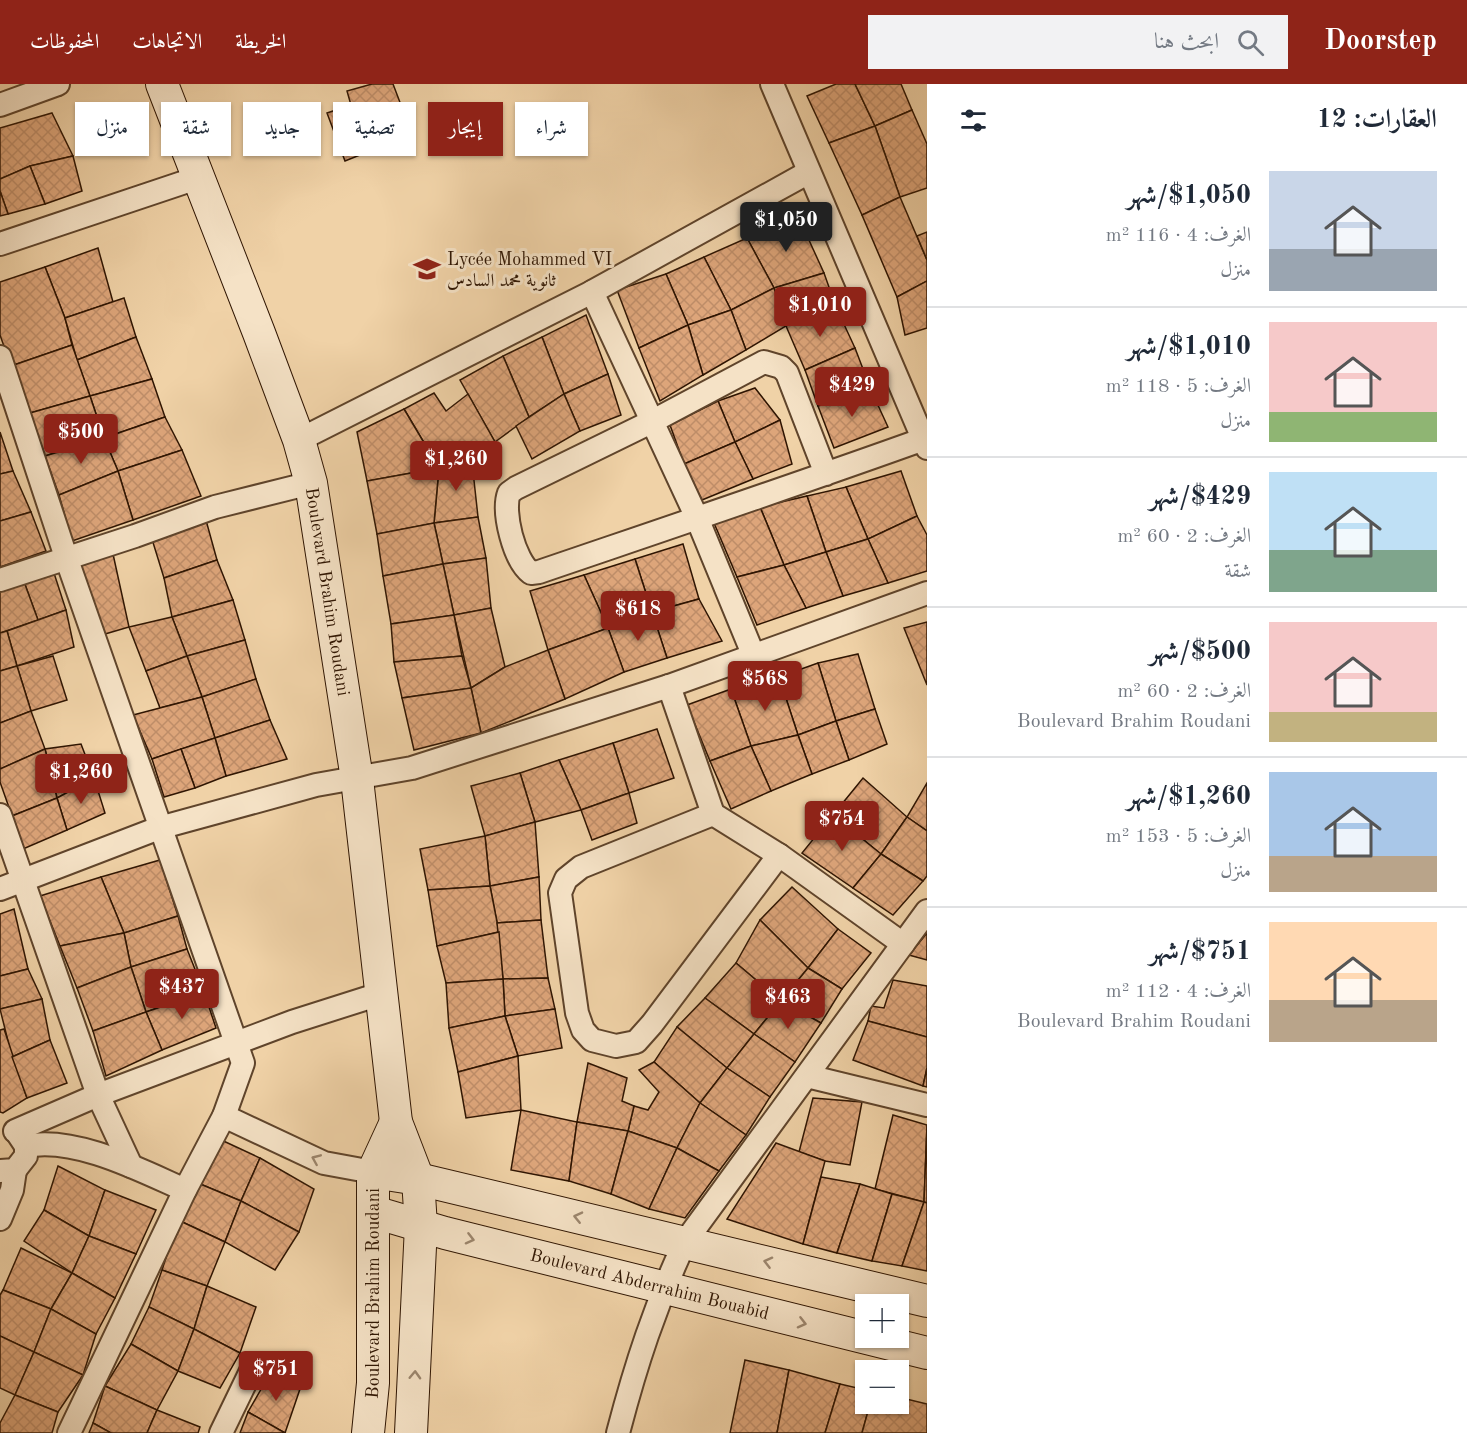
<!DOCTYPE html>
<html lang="ar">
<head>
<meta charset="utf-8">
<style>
	body { margin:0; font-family:"Old Standard TT",Amiri,serif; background:#f2f2f3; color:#1f2937; direction:rtl; height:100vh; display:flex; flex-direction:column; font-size:22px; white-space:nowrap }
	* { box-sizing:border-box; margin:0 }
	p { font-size:20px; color:#747a83 }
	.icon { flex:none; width:33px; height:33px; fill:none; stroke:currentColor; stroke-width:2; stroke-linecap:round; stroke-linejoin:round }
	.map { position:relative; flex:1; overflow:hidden; direction:ltr }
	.details { display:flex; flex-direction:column; background:#fff; width:540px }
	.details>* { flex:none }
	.top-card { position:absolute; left:18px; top:18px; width:570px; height:54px; direction:rtl; display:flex; gap:12px }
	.tools { position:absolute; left:855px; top:1210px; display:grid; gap:12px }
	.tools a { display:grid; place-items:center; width:54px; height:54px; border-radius:0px; background:#fff; box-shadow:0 2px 4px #0004; font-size:30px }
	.price { position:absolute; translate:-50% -51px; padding:0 14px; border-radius:6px; background:#8f2418; color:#fff; font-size:20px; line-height:39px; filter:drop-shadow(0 2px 3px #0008) }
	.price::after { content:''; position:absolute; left:50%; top:36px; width:18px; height:14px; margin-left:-9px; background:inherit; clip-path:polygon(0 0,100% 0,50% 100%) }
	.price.active { background:#222; color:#fff }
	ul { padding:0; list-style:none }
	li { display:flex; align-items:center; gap:18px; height:150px; padding:0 30px }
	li+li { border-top:2px solid #e0e1e3 }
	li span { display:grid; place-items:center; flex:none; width:168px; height:120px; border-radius:0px; color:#555 }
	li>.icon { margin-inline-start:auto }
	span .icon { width:72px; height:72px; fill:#fffc; stroke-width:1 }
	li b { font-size:26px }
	h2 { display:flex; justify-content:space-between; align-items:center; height:72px; padding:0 30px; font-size:26px }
	.chip { padding:0 21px; border-radius:0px; background:#fff; box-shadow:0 2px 4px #0004; font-size:21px; line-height:54px }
	.chip.active { background:#8f2418; color:#fff }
	header { display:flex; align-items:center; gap:36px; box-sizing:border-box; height:84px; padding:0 30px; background:#8f2418; color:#fff }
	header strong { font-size:28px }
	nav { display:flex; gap:33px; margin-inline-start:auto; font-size:21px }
	.search { width:420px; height:54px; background:#f2f2f3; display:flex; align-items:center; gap:15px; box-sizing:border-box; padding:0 21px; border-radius:0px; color:#747a83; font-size:22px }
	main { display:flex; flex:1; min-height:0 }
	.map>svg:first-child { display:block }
	.building { fill:url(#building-cross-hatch); stroke:#2f1502; stroke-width:1.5 }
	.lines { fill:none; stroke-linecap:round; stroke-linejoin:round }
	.minor-casing { stroke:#5f442b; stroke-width:26 }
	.secondary-casing { stroke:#2f1502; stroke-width:34 }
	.minor { stroke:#f5e2c6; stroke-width:22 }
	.secondary { stroke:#f5e2c6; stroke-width:32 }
	.oneway { stroke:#9c866e }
	.labels { text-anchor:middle; stroke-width:6; stroke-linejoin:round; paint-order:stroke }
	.poi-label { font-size:18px; fill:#2f1502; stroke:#f5e2c6; text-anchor:start }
	.street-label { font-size:18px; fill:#2f1502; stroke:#f5e2c6 }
</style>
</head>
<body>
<header>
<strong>Doorstep</strong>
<div class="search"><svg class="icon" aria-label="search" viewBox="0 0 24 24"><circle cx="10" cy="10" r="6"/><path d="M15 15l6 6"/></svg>ابحث هنا</div>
<nav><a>الخريطة</a><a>الاتجاهات</a><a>المحفوظات</a></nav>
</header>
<main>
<section class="details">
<h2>العقارات: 12<svg class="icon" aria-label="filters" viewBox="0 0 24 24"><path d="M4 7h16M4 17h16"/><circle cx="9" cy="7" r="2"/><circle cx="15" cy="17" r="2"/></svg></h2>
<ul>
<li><span style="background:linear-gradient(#c9d6e8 65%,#9aa5b1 0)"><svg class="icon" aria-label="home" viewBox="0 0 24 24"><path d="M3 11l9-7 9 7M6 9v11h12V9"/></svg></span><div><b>$1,050/شهر</b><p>الغرف: 4 · 116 m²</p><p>منزل</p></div></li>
<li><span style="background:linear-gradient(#f6c9c9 75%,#8fb573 0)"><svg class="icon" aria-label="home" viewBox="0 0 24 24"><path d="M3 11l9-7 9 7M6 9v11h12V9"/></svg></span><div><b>$1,010/شهر</b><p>الغرف: 5 · 118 m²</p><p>منزل</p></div></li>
<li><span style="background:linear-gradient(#bfe0f5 65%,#7fa58c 0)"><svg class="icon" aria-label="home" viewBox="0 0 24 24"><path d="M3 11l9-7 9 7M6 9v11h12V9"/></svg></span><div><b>$429/شهر</b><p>الغرف: 2 · 60 m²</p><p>شقة</p></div></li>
<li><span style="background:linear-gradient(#f6c9c9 75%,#c2b280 0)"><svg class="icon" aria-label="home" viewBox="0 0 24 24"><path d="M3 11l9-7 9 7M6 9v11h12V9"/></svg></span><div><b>$500/شهر</b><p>الغرف: 2 · 60 m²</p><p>Boulevard Brahim Roudani</p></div></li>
<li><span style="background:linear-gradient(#a9c7e8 70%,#b9a48a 0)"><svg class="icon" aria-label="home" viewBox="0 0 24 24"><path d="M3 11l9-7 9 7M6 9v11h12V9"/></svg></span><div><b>$1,260/شهر</b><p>الغرف: 5 · 153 m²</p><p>منزل</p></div></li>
<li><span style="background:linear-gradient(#ffd9b3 65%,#b9a48a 0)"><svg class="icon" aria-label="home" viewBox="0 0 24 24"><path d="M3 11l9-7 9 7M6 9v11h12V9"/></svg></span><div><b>$751/شهر</b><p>الغرف: 4 · 112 m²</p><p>Boulevard Brahim Roudani</p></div></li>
</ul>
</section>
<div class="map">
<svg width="927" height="1349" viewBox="0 0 927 1349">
	<defs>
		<pattern id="building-cross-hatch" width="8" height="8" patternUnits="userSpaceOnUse" patternTransform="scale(1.5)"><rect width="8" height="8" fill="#dda57a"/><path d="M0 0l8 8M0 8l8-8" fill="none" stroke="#be8d68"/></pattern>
	</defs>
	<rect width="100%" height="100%" fill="#f0d2a7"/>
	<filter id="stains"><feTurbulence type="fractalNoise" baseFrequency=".00333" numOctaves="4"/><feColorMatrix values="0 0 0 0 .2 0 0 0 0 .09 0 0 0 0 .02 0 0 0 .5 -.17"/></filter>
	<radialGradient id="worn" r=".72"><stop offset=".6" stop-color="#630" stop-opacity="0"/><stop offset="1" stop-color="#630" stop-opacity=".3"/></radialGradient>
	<g class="building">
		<polygon points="372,0 393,0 412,50 345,77 327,29 351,21 347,7"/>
		<polygon points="836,0 855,0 875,42 829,59 807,12"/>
		<polygon points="855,0 901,0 912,26 875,42"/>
		<polygon points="912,26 927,60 927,104 900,113 875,42"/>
		<polygon points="52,29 73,72 30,82 0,95 0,44"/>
		<polygon points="875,42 900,113 862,131 829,59"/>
		<polygon points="73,72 82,107 45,120 30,82"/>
		<polygon points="30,82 45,120 8,130 0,107 0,95"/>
		<polygon points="0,107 8,130 0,132"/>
		<polygon points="900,113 927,176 927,197 897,213 862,131"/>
		<polygon points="798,132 824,189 774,204 747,154"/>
		<polygon points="927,148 927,176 917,152"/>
		<polygon points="747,154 774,204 731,226 704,173"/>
		<polygon points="98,164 113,218 65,234 45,183"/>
		<polygon points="704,173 731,226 688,241 666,190"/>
		<polygon points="45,183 65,234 72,261 11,282 0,251 0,198"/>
		<polygon points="824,189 836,223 786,242 774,204"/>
		<polygon points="666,190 688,241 639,264 617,206"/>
		<polygon points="927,197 927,244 905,251 897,213"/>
		<polygon points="774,204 786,242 746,266 731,226"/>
		<polygon points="124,214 136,253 77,276 65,234"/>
		<polygon points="836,223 855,264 805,286 786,242"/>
		<polygon points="731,226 746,266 703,291 688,241"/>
		<polygon points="586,231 608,290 564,310 542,253"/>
		<polygon points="688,241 703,291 660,317 639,264"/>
		<polygon points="136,253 152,295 90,312 77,276"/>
		<polygon points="542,253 564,310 529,333 503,272"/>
		<polygon points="72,261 90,312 30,329 11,282"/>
		<polygon points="855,264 871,306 818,322 805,286"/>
		<polygon points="503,272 529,333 495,358 460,296"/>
		<polygon points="608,290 621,331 580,347 564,310"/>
		<polygon points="152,295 165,333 104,354 90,312"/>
		<polygon points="755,304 780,336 735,358 718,317"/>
		<polygon points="871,306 888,343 834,364 818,322"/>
		<polygon points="434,309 446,327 468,310 495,358 439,384 404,325"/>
		<polygon points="564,310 580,347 532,375 516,342"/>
		<polygon points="90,312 104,354 45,372 30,329"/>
		<polygon points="718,317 735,358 684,380 670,341"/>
		<polygon points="404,325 439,384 367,397 357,348"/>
		<polygon points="165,333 182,366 118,387 104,354"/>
		<polygon points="780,336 792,380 753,395 735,358"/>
		<polygon points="0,348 13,387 0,390"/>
		<polygon points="104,354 118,387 59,411 45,372"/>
		<polygon points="735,358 753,395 702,416 684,380"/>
		<polygon points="182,366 201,412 133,436 118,387"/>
		<polygon points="471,369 478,433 434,439 439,384"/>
		<polygon points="439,384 434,439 377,450 367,397"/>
		<polygon points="13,387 31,428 0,437 0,390"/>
		<polygon points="118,387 133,436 72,457 59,411"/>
		<polygon points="901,387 917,432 868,455 846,403"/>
		<polygon points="846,403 868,455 826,468 807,412"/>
		<polygon points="807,412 826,468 784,481 760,423"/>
		<polygon points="760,423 784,481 737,493 714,439"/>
		<polygon points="31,428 46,467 0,483 0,437"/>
		<polygon points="204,429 217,476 164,494 151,452"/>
		<polygon points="917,432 927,451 927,487 888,499 868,455"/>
		<polygon points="478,433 486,474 443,480 434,439"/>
		<polygon points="434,439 443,480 383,492 377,450"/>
		<polygon points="868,455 888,499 843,512 826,468"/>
		<polygon points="683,460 699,515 652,528 635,475"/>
		<polygon points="826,468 843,512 806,524 784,481"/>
		<polygon points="113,470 129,543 105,550 81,482"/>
		<polygon points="486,474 491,524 454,531 443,480"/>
		<polygon points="635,475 652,528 608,544 584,491"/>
		<polygon points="217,476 233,516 172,533 164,494"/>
		<polygon points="443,480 454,531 391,540 383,492"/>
		<polygon points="784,481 806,524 757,541 737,493"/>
		<polygon points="53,486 66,526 38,536 23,495"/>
		<polygon points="584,491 608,544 548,566 530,507"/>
		<polygon points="23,495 38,536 0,549 0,505"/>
		<polygon points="699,515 722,557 667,574 652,528"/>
		<polygon points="233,516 245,556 187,572 172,533"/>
		<polygon points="491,524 505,583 471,604 454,531"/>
		<polygon points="66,526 74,563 17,582 7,547"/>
		<polygon points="652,528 667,574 624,588 608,544"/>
		<polygon points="454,531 462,572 394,578 391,540"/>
		<polygon points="172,533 187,572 146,587 129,543"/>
		<polygon points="927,538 927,601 904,544"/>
		<polygon points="608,544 624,588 565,615 548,566"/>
		<polygon points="7,547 17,582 0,587 0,549"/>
		<polygon points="245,556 256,595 202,613 187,572"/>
		<polygon points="548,566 565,615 481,649 471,604 505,583"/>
		<polygon points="858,570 875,625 836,637 818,579"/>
		<polygon points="53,572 67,616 31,627 17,582"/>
		<polygon points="187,572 202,613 160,624 146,587"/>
		<polygon points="462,572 471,604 402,614 394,578"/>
		<polygon points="818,579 836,637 798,651 779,593"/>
		<polygon points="17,582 31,627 0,639 0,587"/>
		<polygon points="779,593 798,651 751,662 731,605"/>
		<polygon points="256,595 270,636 215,654 202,613"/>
		<polygon points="471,604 481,649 414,666 402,614"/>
		<polygon points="731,605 751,662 710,677 687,621"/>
		<polygon points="202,613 215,654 152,675 133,631"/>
		<polygon points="875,625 887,660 849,676 836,637"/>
		<polygon points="31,627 45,665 0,685 0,639"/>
		<polygon points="270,636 287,675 226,692 215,654"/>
		<polygon points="836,637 849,676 812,690 798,651"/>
		<polygon points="657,645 674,694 629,709 613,659"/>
		<polygon points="798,651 812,690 771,707 751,662"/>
		<polygon points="215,654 226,692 195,704 181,665"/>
		<polygon points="613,659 629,709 581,726 559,676"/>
		<polygon points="81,660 94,694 57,714 45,665"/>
		<polygon points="751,662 771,707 731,725 710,677"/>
		<polygon points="45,665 57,714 12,732 0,698 0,685"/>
		<polygon points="181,665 195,704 164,713 152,675"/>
		<polygon points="559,676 581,726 535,738 520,689"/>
		<polygon points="520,689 535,738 485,752 471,702"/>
		<polygon points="94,694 105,729 67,746 57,714"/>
		<polygon points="863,694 907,733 881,770 833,731"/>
		<polygon points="927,699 927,747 907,733"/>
		<polygon points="629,709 637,739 592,756 581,726"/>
		<polygon points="57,714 67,746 23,765 12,732"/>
		<polygon points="833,731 881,770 853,804 802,769"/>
		<polygon points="907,733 927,747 927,792 923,797 881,770"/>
		<polygon points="535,738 539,793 490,802 485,752"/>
		<polygon points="485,752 490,802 428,806 420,765"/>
		<polygon points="881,770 923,797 893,831 853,804"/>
		<polygon points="160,776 178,832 124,849 101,793"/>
		<polygon points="101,793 124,849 60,862 40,812"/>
		<polygon points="539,793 541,836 497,839 490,802"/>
		<polygon points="490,802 499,848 437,862 428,806"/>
		<polygon points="792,803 838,845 808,884 760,836"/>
		<polygon points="14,825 28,885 0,892 0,830"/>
		<polygon points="178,832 187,865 131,883 124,849"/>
		<polygon points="541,836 548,894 503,895 497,839"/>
		<polygon points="760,836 808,884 781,917 736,879"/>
		<polygon points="838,845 871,869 842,905 808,884"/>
		<polygon points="499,848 503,895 446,899 437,862"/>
		<polygon points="124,849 131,883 77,904 60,862"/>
		<polygon points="927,849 927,876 909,871"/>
		<polygon points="187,865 204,908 146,928 131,883"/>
		<polygon points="736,879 781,917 754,950 705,914"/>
		<polygon points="131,883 146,928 93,947 77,904"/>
		<polygon points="808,884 842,905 821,939 781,917"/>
		<polygon points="28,885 42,915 0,925 0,892"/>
		<polygon points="548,894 555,925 505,932 503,895"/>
		<polygon points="503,895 505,932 449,944 446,899"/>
		<polygon points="893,896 927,902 927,953 868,937 871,922 884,924"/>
		<polygon points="204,908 216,944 162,966 146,928"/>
		<polygon points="705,914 754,950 727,984 677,943"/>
		<polygon points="42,915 50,956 12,973 0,925"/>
		<polygon points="781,917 821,939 795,978 754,950"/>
		<polygon points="555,925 562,964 518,972 505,932"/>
		<polygon points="146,928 162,966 106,992 93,947"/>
		<polygon points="505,932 518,972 458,988 449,944"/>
		<polygon points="868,937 927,953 927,984 923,1002 853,976"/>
		<polygon points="677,943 727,984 700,1019 654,978"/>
		<polygon points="4,945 27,1014 3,1029 0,1028 0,946"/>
		<polygon points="754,950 795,978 770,1013 727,984"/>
		<polygon points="50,956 67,999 27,1014 12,973"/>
		<polygon points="518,972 521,1026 466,1034 458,988"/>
		<polygon points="654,978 700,1019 677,1064 628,1047 634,1022 648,1026 659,1008 639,986"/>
		<polygon points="588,979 627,994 622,1017 634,1022 628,1047 577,1038"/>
		<polygon points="727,984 770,1013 746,1051 700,1019"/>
		<polygon points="927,984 927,1003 923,1002"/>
		<polygon points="813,1014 862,1018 850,1081 825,1077 799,1068"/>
		<polygon points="700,1019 746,1051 719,1087 677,1064"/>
		<polygon points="521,1026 577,1038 569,1097 511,1086"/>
		<polygon points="893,1031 927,1041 924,1118 875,1105"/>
		<polygon points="577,1038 628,1047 611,1110 569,1097"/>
		<polygon points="927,1041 927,1119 924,1118"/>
		<polygon points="628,1047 677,1064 649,1125 611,1110"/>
		<polygon points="217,1054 260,1074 241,1117 193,1097"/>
		<polygon points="776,1059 825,1077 803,1160 727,1135"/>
		<polygon points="677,1064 719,1087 685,1134 649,1125"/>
		<polygon points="260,1074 314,1105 299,1148 241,1117"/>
		<polygon points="58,1082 105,1106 89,1152 44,1126"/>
		<polygon points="821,1093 860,1100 837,1169 803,1160"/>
		<polygon points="193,1097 241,1117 225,1158 178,1136"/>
		<polygon points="860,1100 892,1110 872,1177 837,1169"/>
		<polygon points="105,1106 156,1126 136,1170 89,1152"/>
		<polygon points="892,1110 924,1118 902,1182 872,1177"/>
		<polygon points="241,1117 299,1148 275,1186 225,1158"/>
		<polygon points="924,1118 927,1119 927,1187 902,1182"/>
		<polygon points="44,1126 89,1152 72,1189 24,1157"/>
		<polygon points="178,1136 225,1158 207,1202 162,1186"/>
		<polygon points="89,1152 136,1170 115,1214 72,1189"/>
		<polygon points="21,1164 72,1189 51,1225 3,1206"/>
		<polygon points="162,1186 207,1202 194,1245 149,1223"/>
		<polygon points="72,1189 115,1214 96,1250 51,1225"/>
		<polygon points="207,1202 256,1223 240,1269 194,1245"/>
		<polygon points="3,1206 51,1225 34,1268 0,1252 0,1211"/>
		<polygon points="149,1223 194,1245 178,1287 131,1260"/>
		<polygon points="51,1225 96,1250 83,1291 34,1268"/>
		<polygon points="194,1245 240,1269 220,1304 178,1287"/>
		<polygon points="0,1252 34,1268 15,1311 0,1304"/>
		<polygon points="131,1260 178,1287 157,1326 105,1302"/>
		<polygon points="34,1268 83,1291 58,1328 15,1311"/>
		<polygon points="745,1276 789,1286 777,1349 730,1349"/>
		<polygon points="789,1286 840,1300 825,1349 777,1349"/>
		<polygon points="271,1288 300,1305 285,1349 248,1328"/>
		<polygon points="840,1300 866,1306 866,1320 870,1320 862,1349 825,1349"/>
		<polygon points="105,1302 157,1326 147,1349 111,1349 93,1339"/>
		<polygon points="15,1311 58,1328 52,1349 0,1349 0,1339"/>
		<polygon points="898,1313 927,1320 927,1349 862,1349 870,1320 898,1320"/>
		<polygon points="157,1326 200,1343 198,1349 147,1349"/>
		<polygon points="248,1328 285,1349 240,1349"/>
		<polygon points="93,1339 111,1349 89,1349"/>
	</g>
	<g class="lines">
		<defs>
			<g id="minor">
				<polyline points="772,0 927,364"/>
				<polyline points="0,21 58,0"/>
				<polyline points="0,160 200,93"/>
				<polyline points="592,208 697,434 753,570"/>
				<polyline points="0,273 66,473 243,979 224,1032 185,1106 69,1349"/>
				<polyline points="299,356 592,208 809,88"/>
				<path d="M826,390l-39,-101 -6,-6 -17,-5 -111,59 -137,67 -7,5c-7,19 5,67 22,80l8,-1c129,-44 257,-87 385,-133"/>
				<polyline points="0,496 135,452 215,423 311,399"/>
				<polyline points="669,602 713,730 779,771 903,860"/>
				<polyline points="713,730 581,783 566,795 560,809 577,929 583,946 592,956 616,962 636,958 652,940 779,771"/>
				<polyline points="0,731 98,1011 131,1082"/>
				<polyline points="0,805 159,744 316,701 412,684 669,602 927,509"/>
				<polyline points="807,992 927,1021"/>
				<polyline points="224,1032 324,1079 373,1088"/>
				<polyline points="15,1047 98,1011 292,938 380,910"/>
				<path d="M26,1062c49,-10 114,24 159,44"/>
				<polyline points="0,1087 15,1086 26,1072 26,1062 18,1050"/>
				<polyline points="0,1135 12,1106 15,1086"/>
				<polyline points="221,1349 251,1287"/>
				<path d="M618,1349c18,-69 37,-127 67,-191l242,-331"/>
			</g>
			<g id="secondary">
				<path id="s1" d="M162,0l97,249 40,107 12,43 46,296 39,343 22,57 3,47 -10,207"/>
				<polyline points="373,1088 418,1095 927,1217"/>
				<path id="s2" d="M374,1128l71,21 482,120"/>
				<path id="s3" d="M368,1349l5,-50v-211l23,-50"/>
			</g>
		</defs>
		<use href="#minor" class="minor-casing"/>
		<use href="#secondary" class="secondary-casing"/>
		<use href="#minor" class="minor"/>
		<use href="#secondary" class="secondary"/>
	</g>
	<defs><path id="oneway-chevron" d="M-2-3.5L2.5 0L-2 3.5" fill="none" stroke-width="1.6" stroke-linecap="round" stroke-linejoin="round" transform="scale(1.5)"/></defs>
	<g class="oneway">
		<use href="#oneway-chevron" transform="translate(316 1075) rotate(-157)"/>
		<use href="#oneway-chevron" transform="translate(578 1133) rotate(-167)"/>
		<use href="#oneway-chevron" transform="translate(470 1155) rotate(14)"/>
		<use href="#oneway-chevron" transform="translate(768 1178) rotate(-166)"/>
		<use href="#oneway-chevron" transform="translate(802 1239) rotate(14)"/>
		<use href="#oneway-chevron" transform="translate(415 1291) rotate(-88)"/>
	</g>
	<defs>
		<symbol id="school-bare" viewBox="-9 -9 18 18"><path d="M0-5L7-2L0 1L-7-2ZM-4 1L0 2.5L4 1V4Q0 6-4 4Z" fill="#8f2418" stroke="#f5e2c6" stroke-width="2.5" paint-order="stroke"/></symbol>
	</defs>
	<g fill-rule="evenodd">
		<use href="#school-bare" x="408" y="166" width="38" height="38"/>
	</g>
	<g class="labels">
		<g class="poi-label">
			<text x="447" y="181">Lycée Mohammed VI<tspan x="447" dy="21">ثانوية محمد السادس</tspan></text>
		</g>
		<g class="street-label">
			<text dy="6" stroke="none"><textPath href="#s1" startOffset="536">Boulevard Brahim Roudani</textPath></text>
			<text dy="6" stroke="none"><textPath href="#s2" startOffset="285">Boulevard Abderrahim Bouabid</textPath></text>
			<text dy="6" stroke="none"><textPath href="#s3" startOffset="140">Boulevard Brahim Roudani</textPath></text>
		</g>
	</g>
	<rect width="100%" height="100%" filter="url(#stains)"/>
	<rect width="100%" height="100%" fill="url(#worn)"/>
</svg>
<div class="tools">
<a>+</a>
<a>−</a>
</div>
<b class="price active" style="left:786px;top:169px">$1,050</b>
<b class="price" style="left:820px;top:254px">$1,010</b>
<b class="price" style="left:852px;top:334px">$429</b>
<b class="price" style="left:81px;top:381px">$500</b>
<b class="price" style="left:456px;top:408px">$1,260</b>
<b class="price" style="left:638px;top:558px">$618</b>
<b class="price" style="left:765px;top:628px">$568</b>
<b class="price" style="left:81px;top:721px">$1,260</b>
<b class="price" style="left:842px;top:768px">$754</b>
<b class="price" style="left:182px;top:936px">$437</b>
<b class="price" style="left:788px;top:946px">$463</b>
<b class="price" style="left:276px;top:1318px">$751</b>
<div class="top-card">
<a class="chip">شراء</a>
<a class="chip active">إيجار</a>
<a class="chip">تصفية</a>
<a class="chip">جديد</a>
<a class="chip">شقة</a>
<a class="chip">منزل</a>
</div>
</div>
</main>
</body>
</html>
